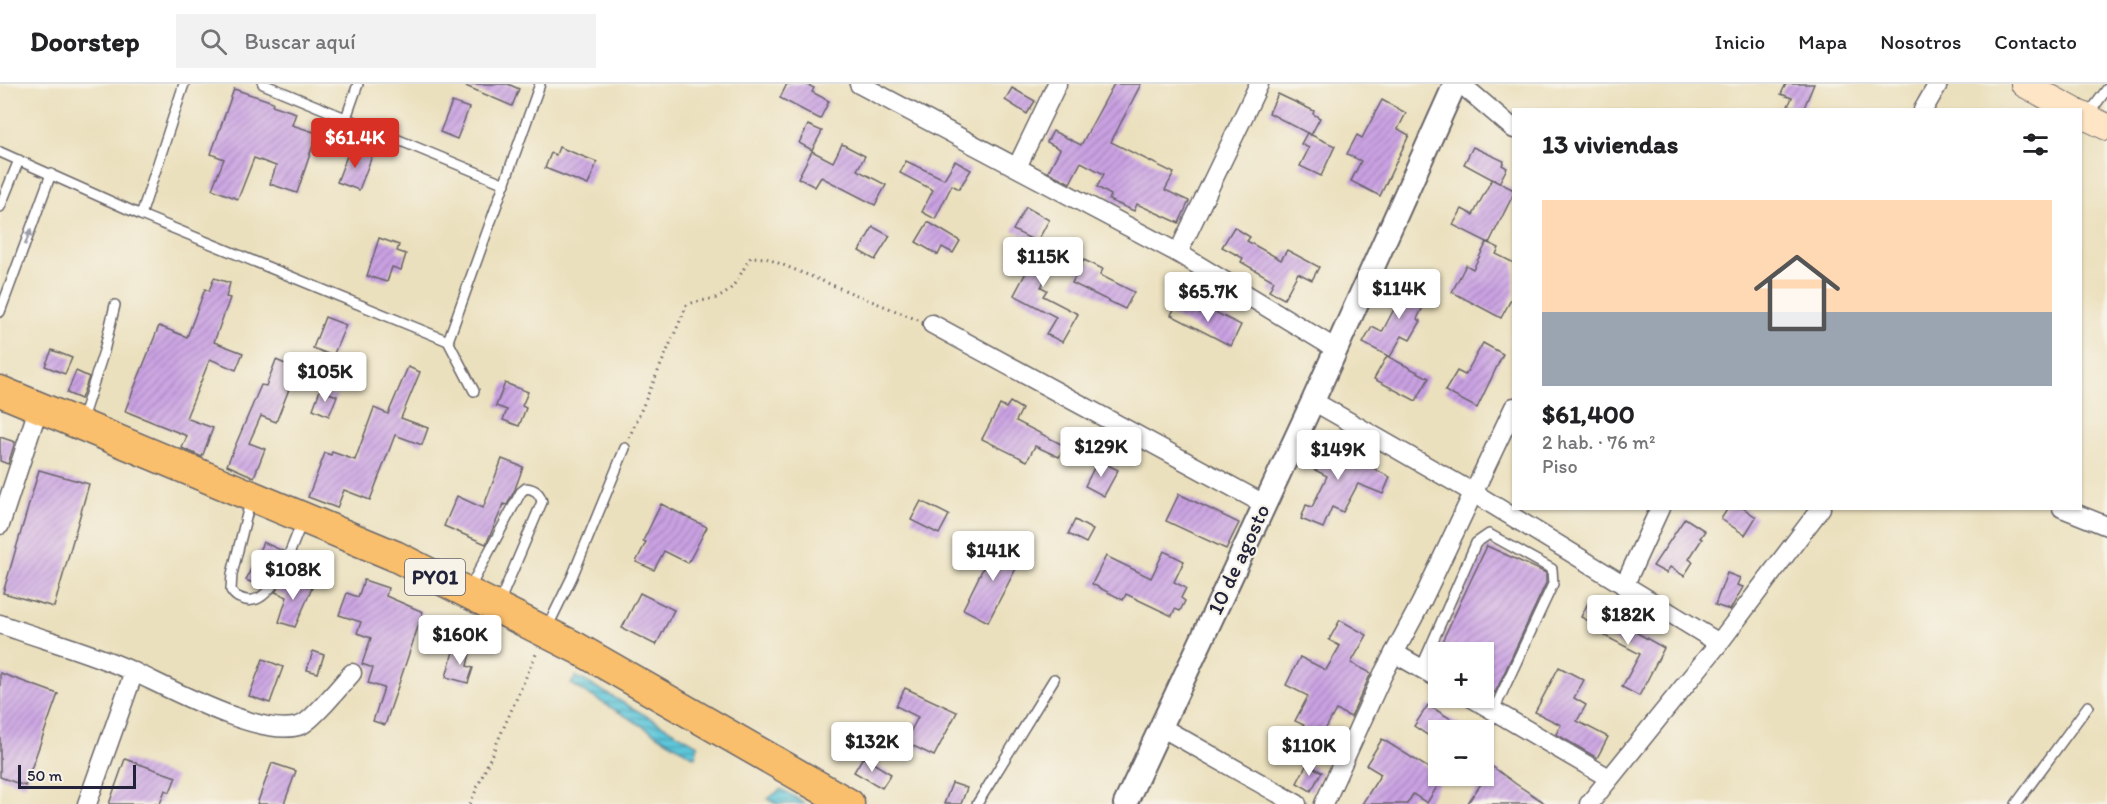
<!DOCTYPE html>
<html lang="es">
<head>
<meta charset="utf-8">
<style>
	body { margin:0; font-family:Itim,sans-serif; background:#f2f2f2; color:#202124; height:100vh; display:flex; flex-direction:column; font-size:22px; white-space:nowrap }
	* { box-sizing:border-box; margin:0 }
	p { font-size:20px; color:#757577 }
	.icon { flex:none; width:33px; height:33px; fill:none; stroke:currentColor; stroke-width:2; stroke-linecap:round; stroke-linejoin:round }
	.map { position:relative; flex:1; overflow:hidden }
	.drawer { position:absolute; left:1512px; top:24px; width:570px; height:402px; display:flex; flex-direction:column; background:#fff; border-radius:0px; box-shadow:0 2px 4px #0004 }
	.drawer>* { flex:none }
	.fabs { position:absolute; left:1428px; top:558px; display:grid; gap:12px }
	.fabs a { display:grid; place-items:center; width:66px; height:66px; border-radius:0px; background:#fff; box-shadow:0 2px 4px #0004; font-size:30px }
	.scale { position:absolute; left:18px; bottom:15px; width:118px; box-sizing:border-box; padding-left:6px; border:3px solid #22223b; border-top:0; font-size:16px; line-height:21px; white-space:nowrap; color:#22223b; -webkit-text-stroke:4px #f7f3e8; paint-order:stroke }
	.price { position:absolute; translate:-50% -51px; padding:0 14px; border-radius:6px; background:#fff; color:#222; font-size:20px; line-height:39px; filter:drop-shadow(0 2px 3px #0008) }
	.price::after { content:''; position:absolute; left:50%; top:36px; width:18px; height:14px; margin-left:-9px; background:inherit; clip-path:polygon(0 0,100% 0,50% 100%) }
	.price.active { background:#d93025; color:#fff }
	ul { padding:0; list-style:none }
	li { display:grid; align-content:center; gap:12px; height:318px; padding:0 30px }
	li span { display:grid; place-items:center; height:186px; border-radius:0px; color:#555 }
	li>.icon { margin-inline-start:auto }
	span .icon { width:108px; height:108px; fill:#fffc; stroke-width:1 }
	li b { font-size:26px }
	h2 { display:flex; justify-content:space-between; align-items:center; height:72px; padding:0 30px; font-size:26px }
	header { display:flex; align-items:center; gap:36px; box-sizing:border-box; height:84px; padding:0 30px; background:#fff; border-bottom:2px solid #e0e0e0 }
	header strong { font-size:28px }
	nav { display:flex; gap:33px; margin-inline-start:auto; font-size:21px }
	.search { width:420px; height:54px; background:#f2f2f2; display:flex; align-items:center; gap:15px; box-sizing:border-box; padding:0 21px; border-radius:0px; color:#757577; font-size:22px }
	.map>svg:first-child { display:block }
	.water { fill:url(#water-rules); stroke:#40748a; stroke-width:1.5 }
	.building { fill:url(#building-hatch) }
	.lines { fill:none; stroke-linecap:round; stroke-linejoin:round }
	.service-casing { stroke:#686468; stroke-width:12 }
	.minor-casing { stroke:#686468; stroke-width:21 }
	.tertiary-casing { stroke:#686468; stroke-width:26 }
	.secondary-casing { stroke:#686468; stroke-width:28 }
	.trunk-casing { stroke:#686468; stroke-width:33 }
	.path { stroke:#686468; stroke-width:3; stroke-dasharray:1.5 4.5; stroke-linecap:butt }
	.service { stroke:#fff; stroke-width:9 }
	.minor { stroke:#fff; stroke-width:18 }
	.tertiary { stroke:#fff; stroke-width:22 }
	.secondary { stroke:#fde5c5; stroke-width:26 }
	.trunk { stroke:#f9bf6d; stroke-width:30 }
	.oneway { fill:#9c9ca7 }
	.labels { text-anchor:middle; stroke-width:4.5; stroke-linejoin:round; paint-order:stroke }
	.shield { fill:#f7f3e8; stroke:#62616f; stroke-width:1.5 }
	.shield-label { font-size:21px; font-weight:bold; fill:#22223b }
	.street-label { font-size:22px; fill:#22223b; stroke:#f7f3e8 }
</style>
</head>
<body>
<header>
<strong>Doorstep</strong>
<div class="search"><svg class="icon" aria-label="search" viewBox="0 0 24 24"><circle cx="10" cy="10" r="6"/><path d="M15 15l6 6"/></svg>Buscar aquí</div>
<nav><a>Inicio</a><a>Mapa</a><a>Nosotros</a><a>Contacto</a></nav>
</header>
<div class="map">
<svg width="2107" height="720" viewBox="0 0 2107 720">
	<defs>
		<pattern id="water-rules" width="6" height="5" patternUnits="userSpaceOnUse" patternTransform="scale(1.5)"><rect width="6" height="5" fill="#5ec7da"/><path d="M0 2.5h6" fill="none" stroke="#4da1b2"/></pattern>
		<pattern id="building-hatch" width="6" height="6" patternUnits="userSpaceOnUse" patternTransform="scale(1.5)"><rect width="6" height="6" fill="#caa2e3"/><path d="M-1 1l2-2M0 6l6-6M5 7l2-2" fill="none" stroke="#a484b9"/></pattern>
	</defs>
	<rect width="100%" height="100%" fill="#f7f3e8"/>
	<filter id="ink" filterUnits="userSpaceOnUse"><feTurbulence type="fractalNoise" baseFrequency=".0167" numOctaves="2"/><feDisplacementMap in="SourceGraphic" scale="12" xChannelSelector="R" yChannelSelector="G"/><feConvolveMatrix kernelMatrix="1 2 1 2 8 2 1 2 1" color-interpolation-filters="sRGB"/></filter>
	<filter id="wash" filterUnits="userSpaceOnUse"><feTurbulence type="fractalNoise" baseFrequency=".008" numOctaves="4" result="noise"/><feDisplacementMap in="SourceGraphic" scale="24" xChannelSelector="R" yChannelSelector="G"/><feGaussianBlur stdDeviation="1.35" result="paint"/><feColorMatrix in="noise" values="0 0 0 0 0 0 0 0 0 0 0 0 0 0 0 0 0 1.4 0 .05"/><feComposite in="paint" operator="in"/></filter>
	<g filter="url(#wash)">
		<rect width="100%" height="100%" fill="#ebe0bd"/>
		<g class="water">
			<polygon points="576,592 698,661 695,673 571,600"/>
			<polygon points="781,705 806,720 776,720 768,715"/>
		</g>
		<g id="blocks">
			<g class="building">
				<polygon points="461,0 508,0 519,5 512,22"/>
				<polygon points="787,0 806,0 814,4 812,8 829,17 820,35 780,14"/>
				<polygon points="1114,0 1141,0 1111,58 1174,89 1165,106 1189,117 1179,139 1137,120 1134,127 1109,116 1111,111 1097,103 1104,90 1081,78 1070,99 1048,88 1060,65 1047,58 1053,47 1081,61"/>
				<polygon points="1786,0 1814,0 1803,26 1788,22 1792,14 1781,10"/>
				<polygon points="1012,4 1035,17 1027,30 1005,16"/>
				<polygon points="234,5 273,18 272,21 296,29 292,41 317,49 297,109 270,100 276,82 254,74 238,115 212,105 224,75 211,70"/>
				<polygon points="1278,10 1314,27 1313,30 1320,34 1311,51 1269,29"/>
				<polygon points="1382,16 1406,29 1398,45 1409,51 1380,112 1351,97 1361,77 1347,70 1357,51 1362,54"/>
				<polygon points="452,18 469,24 457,55 440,48"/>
				<polygon points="808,41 822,47 812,66 799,59"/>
				<polygon points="1307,49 1335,62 1321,92 1300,82 1309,64 1301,60"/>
				<polygon points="842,60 865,72 857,86 886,101 875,121 821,93 815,103 798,94 812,67 833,78"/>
				<polygon points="559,63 597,78 588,101 545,84 551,69 556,71"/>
				<polygon points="1473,63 1504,77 1502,81 1507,84 1499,99 1464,80"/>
				<polygon points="350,64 372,72 359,106 337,98"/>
				<polygon points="906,77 944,95 955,77 971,86 959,105 952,101 935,135 922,128 933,106 900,89"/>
				<polygon points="1492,95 1514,106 1514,109 1489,159 1453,141 1462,125 1473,131"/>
				<polygon points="1026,123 1049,136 1037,158 1013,146"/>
				<polygon points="928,138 960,157 953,169 942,163 938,171 916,158"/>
				<polygon points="873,143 890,152 875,176 859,167"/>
				<polygon points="1234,143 1250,153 1247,157 1281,176 1287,166 1319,183 1312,196 1298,189 1284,215 1269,207 1274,197 1241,178 1243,174 1222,163"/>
				<polygon points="379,154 399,161 397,167 406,170 401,186 392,183 387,198 367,192"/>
				<polygon points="1028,154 1059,170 1041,203 1047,206 1043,212 1078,230 1062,258 1046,250 1056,233 1014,211 1031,179 1018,172"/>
				<polygon points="1487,158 1499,164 1496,170 1514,179 1514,210 1501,234 1452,208 1466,181 1473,185"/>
				<polygon points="1084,176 1103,185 1100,191 1134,208 1125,225 1072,199"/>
				<polygon points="214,194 230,199 226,213 230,214 214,258 243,269 236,286 210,275 186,334 213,344 202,373 182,364 187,352 125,327 159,242 187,253 205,205 209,207"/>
				<polygon points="1407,194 1426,203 1417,220 1423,223 1417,235 1421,237 1410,256 1402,252 1390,273 1363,259 1372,243 1382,248 1402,210 1400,208"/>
				<polygon points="1178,218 1200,229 1203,222 1241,241 1231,262 1171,231"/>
				<polygon points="325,233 346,241 333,272 313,264"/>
				<polygon points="1483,259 1503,270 1477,324 1445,307 1457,287 1465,291"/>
				<polygon points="52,266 72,274 65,290 45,282"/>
				<polygon points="1387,272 1429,294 1416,317 1374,295"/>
				<polygon points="276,276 297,285 276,338 261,332 249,359 265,365 254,393 227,381 261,301 266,302"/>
				<polygon points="408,283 420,288 401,334 428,344 422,361 395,351 370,416 344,406 337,424 308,413 325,369 331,371 332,368 355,376 374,324 388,330"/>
				<polygon points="76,287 89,293 81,315 67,309"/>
				<polygon points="505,299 528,308 522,322 526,324 519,342 503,336 507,326 496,322"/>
				<polygon points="320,306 337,312 329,332 313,325"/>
				<polygon points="1010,318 1022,325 1016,337 1065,362 1059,373 1035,362 1027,377 982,355 1000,321 1006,324"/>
				<polygon points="0,353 15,358 8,380 0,377"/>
				<polygon points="1317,355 1390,393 1383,410 1358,400 1343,428 1332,423 1323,444 1301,435 1306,421 1312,423 1327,392 1303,380"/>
				<polygon points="502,375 523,383 515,405 507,421 504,420 486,460 444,442 457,412 483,424"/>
				<polygon points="1098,376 1118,386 1104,412 1085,402"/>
				<polygon points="39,386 89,400 54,523 3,509"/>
				<polygon points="1179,410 1239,439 1226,465 1166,437"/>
				<polygon points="921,417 949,431 939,450 911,436"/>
				<polygon points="661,420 707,443 688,479 664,467 654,486 636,478 646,458 643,457"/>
				<polygon points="1728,424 1743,424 1756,433 1745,451 1721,435"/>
				<polygon points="1685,434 1705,447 1700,454 1702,455 1689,475 1693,478 1684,492 1670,483 1666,489 1653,482"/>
				<polygon points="1075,436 1093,446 1086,459 1068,450"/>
				<polygon points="263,458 283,467 262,503 246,496"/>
				<polygon points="996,458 1023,471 988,538 963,525"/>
				<polygon points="1487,462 1546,489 1546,499 1495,609 1484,603 1484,568 1437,568"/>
				<polygon points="1164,467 1184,477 1174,498 1186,504 1181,514 1185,517 1180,527 1175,525 1172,532 1126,510 1123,516 1092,500 1106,472 1151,494"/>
				<polygon points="1727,489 1740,494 1737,501 1743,503 1730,526 1715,521"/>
				<polygon points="285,495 312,504 295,543 279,538 287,513 275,508"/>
				<polygon points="364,496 388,504 386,512 423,528 385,641 373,637 384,604 368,599 373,584 362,580 371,554 357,549 361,538 339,531 347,509 358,513"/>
				<polygon points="640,509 674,526 656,561 622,544"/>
				<polygon points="1588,519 1640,545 1637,549 1664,564 1639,612 1622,603 1640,570 1605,552 1607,547 1581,533"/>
				<polygon points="1340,536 1367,551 1351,579 1371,589 1351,633 1336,626 1322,651 1320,650 1305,678 1289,671 1304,641 1295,637 1308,612 1286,601 1300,573 1326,586 1340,562 1329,556"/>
				<polygon points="454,564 470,569 467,582 473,584 468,599 446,593"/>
				<polygon points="313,567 324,571 318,589 307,586"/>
				<polygon points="263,575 283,583 270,619 249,612"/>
				<polygon points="1559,583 1584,596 1574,614 1586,621 1577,637 1608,653 1597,674 1556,650 1561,641 1535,628"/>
				<polygon points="0,589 58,610 25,702 0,693"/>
				<polygon points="905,604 957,628 934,672 905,658 918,633 896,622"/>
				<polygon points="1428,621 1469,646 1438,646 1438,658 1414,642"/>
				<polygon points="1382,655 1443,693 1427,719 1413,710 1407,720 1362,720 1381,690 1366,681"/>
				<polygon points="863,673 891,690 882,704 854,688"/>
				<polygon points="125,675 176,693 170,708 165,706 160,720 109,720"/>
				<polygon points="272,679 296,687 284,720 257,720"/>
				<polygon points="1307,680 1322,688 1311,707 1297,699"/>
				<polygon points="1493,683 1516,700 1546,720 1467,720"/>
				<polygon points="952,699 967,704 961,720 944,720"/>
			</g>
		</g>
	</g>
	<g filter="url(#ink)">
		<use href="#blocks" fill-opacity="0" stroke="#686468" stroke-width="1.5"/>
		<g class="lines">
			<defs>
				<g id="service">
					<polyline points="263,0 505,100"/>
					<polyline points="2088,31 2107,5"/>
					<polyline points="346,34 358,0"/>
					<polyline points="0,68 141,131 448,257 474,307"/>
					<polyline points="0,123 19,76"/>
					<polyline points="141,131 184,0"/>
					<polyline points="0,228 51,90"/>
					<polyline points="448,257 540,0"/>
					<polyline points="81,338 104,267 115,221"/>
					<path d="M250,418l-18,72 -1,16c4,7 8,8 15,10 29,6 47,-59 57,-80"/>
					<path d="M469,505l52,-97 5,-4c9,1 14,5 16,14l-43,101"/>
					<polyline points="547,544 572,493 625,364"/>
					<polyline points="1421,584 1476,459 1489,450 1552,485 1553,500 1494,626"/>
					<polyline points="977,720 1054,595"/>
					<polyline points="2016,720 2088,622"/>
				</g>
				<g id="minor">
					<polyline points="859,0 1178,169 1336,265"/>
					<polyline points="1461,0 1514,45"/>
					<polyline points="1923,26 1938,0"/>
					<polyline points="1017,83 1057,0"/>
					<polyline points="1178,169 1259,0"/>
					<polyline points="932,240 1264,420"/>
					<polyline points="1313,317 1472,408 1719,559"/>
					<polyline points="2062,424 2107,442"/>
					<polyline points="0,441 39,322"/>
					<polyline points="1624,502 1660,424"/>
					<path d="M0,540c44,16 91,28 134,48 35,16 130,68 167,53 11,-4 41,-41 51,-52"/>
					<polyline points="1394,569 1438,594"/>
					<polyline points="1472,614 1609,694"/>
					<polyline points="1161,643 1297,720"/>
					<polyline points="87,720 134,588"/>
					<polyline points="1324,720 1383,590 1421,519 1514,323"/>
					<polyline points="1589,720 1719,559 1821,424"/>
				</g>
				<polyline id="tertiary" points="1125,720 1313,317 1455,0"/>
				<g id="secondary">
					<polyline points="2024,0 2073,26"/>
					<polyline points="2080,30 2107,43"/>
				</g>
				<polyline id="trunk" points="0,307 395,472 577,564 849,720"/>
			</defs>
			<use href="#service" class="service-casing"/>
			<use href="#minor" class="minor-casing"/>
			<use href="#tertiary" class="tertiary-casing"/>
			<use href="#secondary" class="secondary-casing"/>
			<use href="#trunk" class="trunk-casing"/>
			<g class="path">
				<path d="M629,354l58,-133c10,-5 19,-4 29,-7 18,-5 25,-27 35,-41l15,1 152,62"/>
				<polyline points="470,720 537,568"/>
			</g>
			<use href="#service" class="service"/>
			<use href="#minor" class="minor"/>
			<use href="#tertiary" class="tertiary"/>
			<use href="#secondary" class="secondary"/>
			<use href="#trunk" class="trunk"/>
		</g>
		<defs><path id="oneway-solid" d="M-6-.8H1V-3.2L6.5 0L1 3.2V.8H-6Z" transform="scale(1.5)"/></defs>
		<use class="oneway" href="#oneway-solid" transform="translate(28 153) rotate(-70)"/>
	</g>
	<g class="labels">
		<rect class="shield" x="405" y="475" width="60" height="36" rx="4.5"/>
		<g class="shield-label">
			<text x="435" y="500">PY01</text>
		</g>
		<g class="street-label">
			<text transform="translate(1238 475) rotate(-65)" y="8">10 de agosto</text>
		</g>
	</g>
</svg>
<div class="fabs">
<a>+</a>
<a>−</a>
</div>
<div class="scale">50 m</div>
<b class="price active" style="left:355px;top:85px">$61.4K</b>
<b class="price" style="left:1043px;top:204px">$115K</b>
<b class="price" style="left:1399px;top:236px">$114K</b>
<b class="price" style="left:1208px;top:239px">$65.7K</b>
<b class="price" style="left:325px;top:319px">$105K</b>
<b class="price" style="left:1101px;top:394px">$129K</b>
<b class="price" style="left:1338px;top:397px">$149K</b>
<b class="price" style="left:993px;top:498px">$141K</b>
<b class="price" style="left:293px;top:517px">$108K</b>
<b class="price" style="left:1628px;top:562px">$182K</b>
<b class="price" style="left:460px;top:582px">$160K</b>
<b class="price" style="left:872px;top:689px">$132K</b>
<b class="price" style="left:1309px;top:693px">$110K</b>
<section class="drawer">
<h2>13 viviendas<svg class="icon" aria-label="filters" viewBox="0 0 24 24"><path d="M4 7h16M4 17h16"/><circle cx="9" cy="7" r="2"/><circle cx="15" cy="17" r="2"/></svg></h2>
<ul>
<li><span style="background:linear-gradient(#ffd9b3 60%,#9aa5b1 0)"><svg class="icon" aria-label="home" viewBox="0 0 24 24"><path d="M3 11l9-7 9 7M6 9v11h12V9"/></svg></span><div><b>$61,400</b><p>2 hab. · 76 m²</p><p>Piso</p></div></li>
</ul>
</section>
</div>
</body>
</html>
